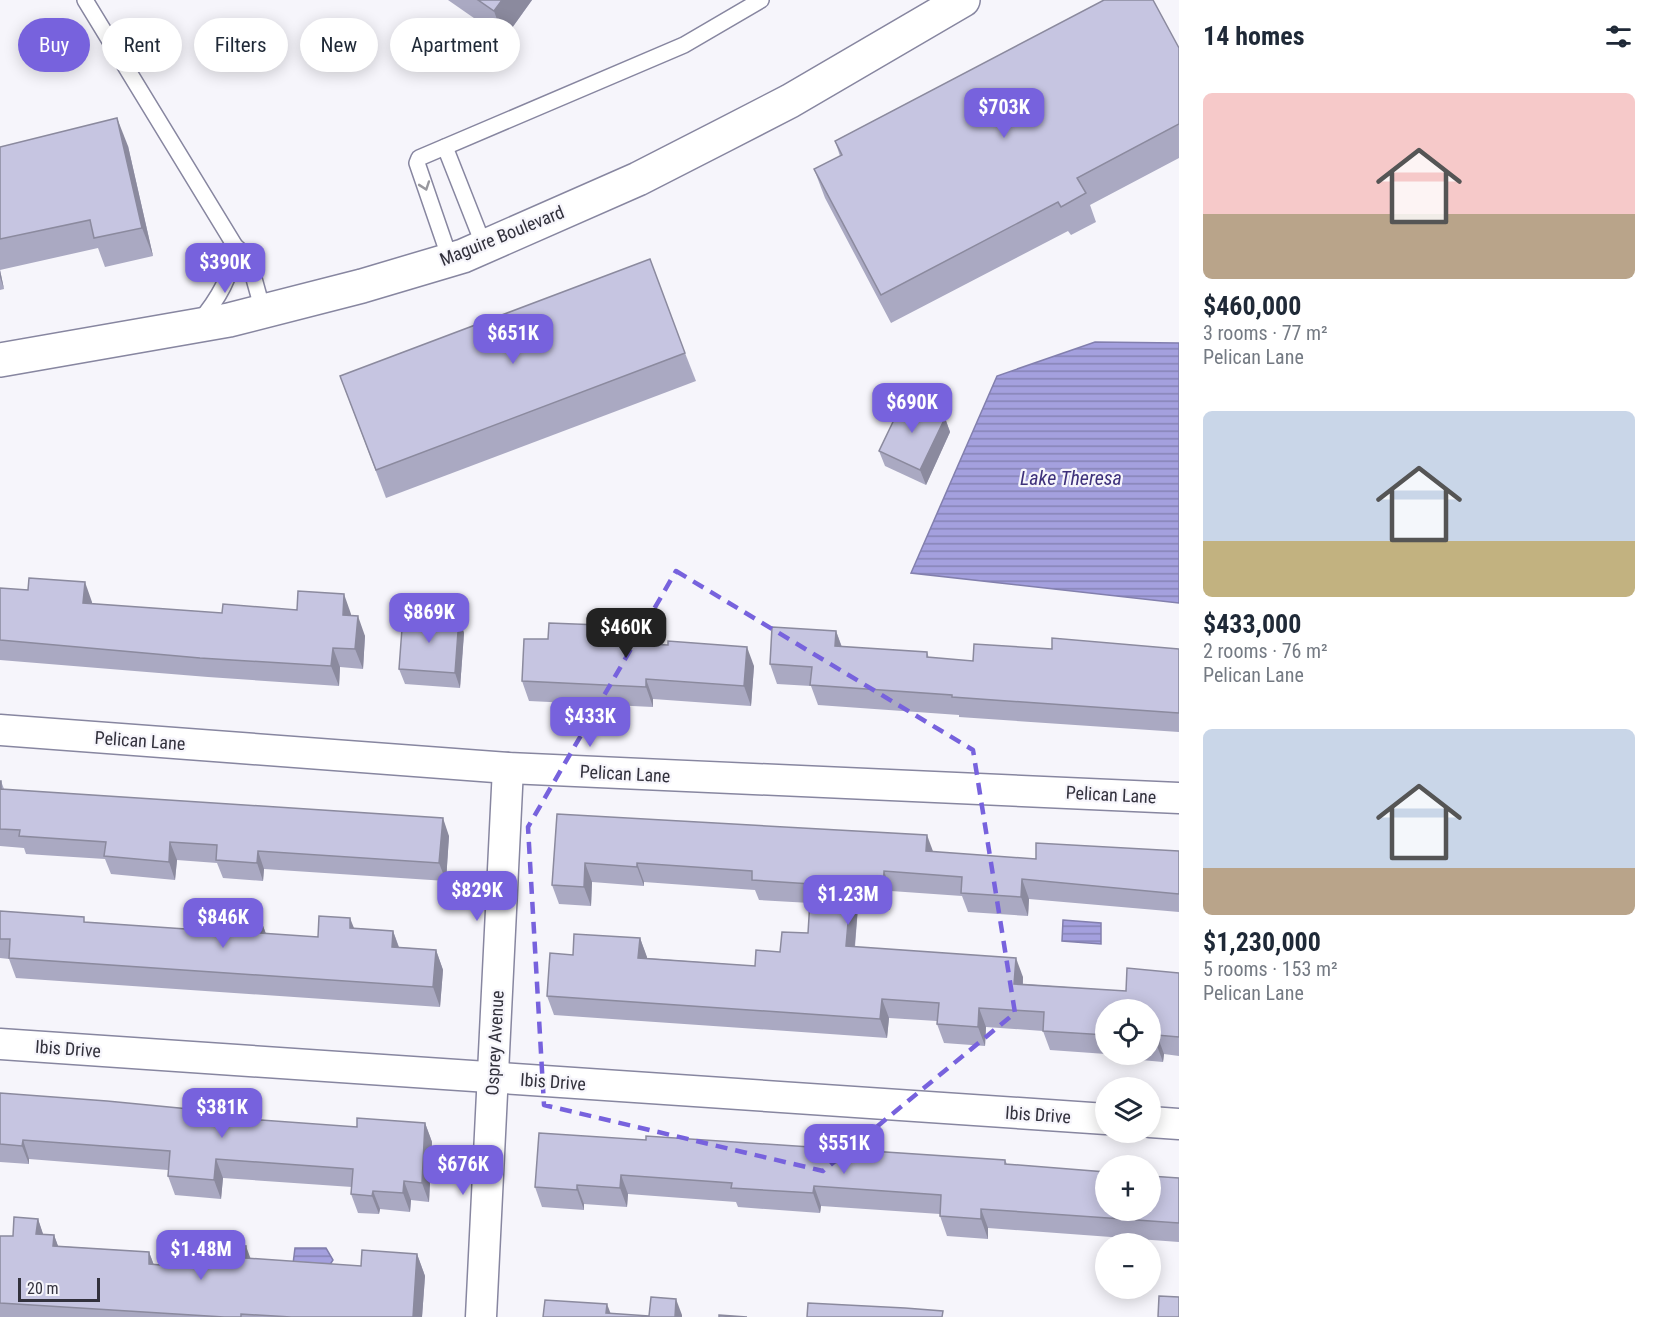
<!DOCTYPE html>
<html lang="en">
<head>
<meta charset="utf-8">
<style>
	body { margin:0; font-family:"Roboto Condensed",sans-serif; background:#f2f2f3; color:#1f2937; height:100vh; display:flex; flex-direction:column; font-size:22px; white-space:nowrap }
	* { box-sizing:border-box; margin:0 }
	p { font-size:20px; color:#747a83 }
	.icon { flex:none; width:33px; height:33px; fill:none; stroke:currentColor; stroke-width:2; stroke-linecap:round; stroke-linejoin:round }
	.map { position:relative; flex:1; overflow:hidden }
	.side { display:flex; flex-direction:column; background:#fff; width:480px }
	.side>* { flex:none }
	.banner { position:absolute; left:18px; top:18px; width:570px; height:54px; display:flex; gap:12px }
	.buttons { position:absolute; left:1095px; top:999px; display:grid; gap:12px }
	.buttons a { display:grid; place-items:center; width:66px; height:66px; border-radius:50%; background:#fff; box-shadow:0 3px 15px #0003; font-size:30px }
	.scale { position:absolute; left:18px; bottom:15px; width:82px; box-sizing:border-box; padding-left:6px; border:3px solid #32313c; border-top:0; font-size:16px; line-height:21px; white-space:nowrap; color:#32313c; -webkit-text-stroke:4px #f6f5fb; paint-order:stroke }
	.price { position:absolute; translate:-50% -51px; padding:0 14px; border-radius:12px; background:#7762dd; color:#fff; font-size:20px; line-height:39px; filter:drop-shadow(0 2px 3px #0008) }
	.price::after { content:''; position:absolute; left:50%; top:36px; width:18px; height:14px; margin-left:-9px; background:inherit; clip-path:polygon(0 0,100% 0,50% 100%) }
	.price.active { background:#222; color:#fff }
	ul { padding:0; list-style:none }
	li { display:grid; align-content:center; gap:12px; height:318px; padding:0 24px }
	li span { display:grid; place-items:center; height:186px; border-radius:9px; color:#555 }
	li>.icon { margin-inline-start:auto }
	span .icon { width:108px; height:108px; fill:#fffc; stroke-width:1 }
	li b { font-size:26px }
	h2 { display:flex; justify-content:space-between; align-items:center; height:72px; padding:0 24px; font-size:26px }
	.pill { padding:0 21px; border-radius:27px; background:#fff; box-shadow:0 3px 15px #0003; font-size:21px; line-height:54px }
	.pill.active { background:#7762dd; color:#fff }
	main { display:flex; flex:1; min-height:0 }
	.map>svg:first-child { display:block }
	.water { fill:url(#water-rules); stroke:#827fad; stroke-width:1.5 }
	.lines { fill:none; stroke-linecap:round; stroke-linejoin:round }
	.service-casing { stroke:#8786a0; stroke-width:18 }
	.minor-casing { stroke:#8786a0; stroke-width:33 }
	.tertiary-casing { stroke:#8786a0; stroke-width:36 }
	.service { stroke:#fff; stroke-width:15 }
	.minor { stroke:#fff; stroke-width:30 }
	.tertiary { stroke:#fff; stroke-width:33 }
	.wall { fill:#aaa9c2 }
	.shaded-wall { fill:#8b8a9e }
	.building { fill:#c6c5e1; stroke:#8b8a9e; stroke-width:1.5 }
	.oneway { stroke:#98989e }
	.marked { fill:none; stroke:#7762dd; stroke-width:4.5; stroke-dasharray:12 8; stroke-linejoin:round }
	.labels { text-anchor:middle; stroke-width:4.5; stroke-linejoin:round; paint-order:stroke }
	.street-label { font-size:18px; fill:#32313c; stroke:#f6f5fb }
	.water-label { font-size:20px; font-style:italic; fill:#3e317b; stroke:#f6f5fb }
</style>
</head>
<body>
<main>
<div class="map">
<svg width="1179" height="1317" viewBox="0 0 1179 1317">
	<defs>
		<pattern id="water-rules" width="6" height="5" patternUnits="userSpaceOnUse" patternTransform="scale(1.5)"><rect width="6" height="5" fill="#a4a0de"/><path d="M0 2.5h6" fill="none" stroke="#8683b5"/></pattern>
	</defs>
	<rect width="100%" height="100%" fill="#f6f5fb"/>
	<g class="water">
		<polygon points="1095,342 1179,343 1179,603 911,573 997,376"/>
		<polygon points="1063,920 1101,923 1101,944 1062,941"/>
		<polygon points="295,1248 326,1248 333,1260 326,1271 293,1264"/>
	</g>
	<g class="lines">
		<defs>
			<g id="service">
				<polyline points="85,0 235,246 248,257 263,311"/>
				<polyline points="445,147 484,246"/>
				<polyline points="450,259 417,163 419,158 684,45 761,0"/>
				<path d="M199,322c19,-23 33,-46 36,-76"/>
			</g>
			<g id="minor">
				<polyline points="0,730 508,768 1179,798"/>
				<polyline points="0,1044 1106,1119"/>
				<polyline points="1150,1122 1179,1124"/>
				<polyline points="481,1317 508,768"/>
			</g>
			<polyline id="tertiary" points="0,360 229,320 362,286 463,256 638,179 726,134 790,101 963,0"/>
		</defs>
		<use href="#service" class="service-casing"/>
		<use href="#minor" class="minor-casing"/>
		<use href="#tertiary" class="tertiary-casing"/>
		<use href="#service" class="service"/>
		<use href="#minor" class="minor"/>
		<use href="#tertiary" class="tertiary"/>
	</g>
	<g class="wall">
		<polygon points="448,0 532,0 504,39"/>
		<polygon points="1179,48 1179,158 1090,205 1096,222 1071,235 1068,231 891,323 825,198 814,169 840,156 835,141"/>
		<polygon points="128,146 153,256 105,267 98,248 0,270 4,289 0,290 0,147"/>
		<polygon points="685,353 696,381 386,498 340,376"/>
		<polygon points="945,418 950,432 926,485 885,466 879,451"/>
		<polygon points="0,588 92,602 92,604 222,613 351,614 351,616 365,636 363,669 340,667 339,686 208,677 0,660"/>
		<polygon points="459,618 464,633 460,688 405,684 399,669"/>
		<polygon points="836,631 842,647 927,652 929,658 973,661 1052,649 1179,649 1179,732 959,717 959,715 818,705 811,686 777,684 770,664"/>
		<polygon points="632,644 754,666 751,706 653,699 653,707 529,701 522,681"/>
		<polygon points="0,781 1,781 4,789 449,836 446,881 264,869 263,881 223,878 217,863 177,860 175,880 111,874 105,859 26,854 24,848 0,846"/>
		<polygon points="557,814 933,852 1036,859 1179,851 1179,912 1029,899 1028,916 968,912 962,896 891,891 890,910 858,907 855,947 1023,977 1023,984 1126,991 1179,973 1179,1056 1164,1054 1163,1062 1130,1059 1129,1055 1117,1054 1150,1054 1150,1010 1106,1010 1106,1054 1050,1050 1043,1031 986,1027 985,1046 944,1043 937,1024 937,1021 889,1018 887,1038 554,1015 547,996 573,955 640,938 647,958 755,966 780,952 808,933 810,903 759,900 755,890 644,882 644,886 592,882 591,906 559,904 552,885"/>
		<polygon points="0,911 86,922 186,929 204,929 261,920 266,934 318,937 354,928 393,931 399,947 436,950 443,970 440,1007 16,978 9,959 0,958"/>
		<polygon points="0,1093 222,1118 357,1127 425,1123 432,1142 429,1202 411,1200 410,1212 380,1209 379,1214 358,1213 351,1194 352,1187 223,1178 221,1199 175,1195 168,1176 168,1170 29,1159 29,1164 0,1162"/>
		<polygon points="646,1140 1005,1160 1007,1164 1179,1178 1179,1242 988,1228 988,1239 947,1236 940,1216 940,1214 821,1206 820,1213 738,1207 736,1202 628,1194 627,1207 584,1204 584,1210 542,1207 535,1187"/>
		<polygon points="38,1219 43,1234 54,1235 58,1246 149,1252 154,1265 198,1268 250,1259 361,1266 417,1254 425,1276 422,1317 0,1317 0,1236 13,1236"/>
	</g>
	<g class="shaded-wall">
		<polygon points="502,0 532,0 504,39 494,11"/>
		<polygon points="117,118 128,146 153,256 142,228"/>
		<polygon points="0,269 0,270 4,289 0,277"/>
		<polygon points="945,418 950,432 926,485 920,470"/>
		<polygon points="85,582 92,602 91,623 83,603"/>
		<polygon points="344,594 351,614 350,635 343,615"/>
		<polygon points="358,616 365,636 363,669 355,649"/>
		<polygon points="459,618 464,633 460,688 455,673"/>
		<polygon points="626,626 633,646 625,643"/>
		<polygon points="836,631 843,651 835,646"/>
		<polygon points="747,647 754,666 751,706 744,686"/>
		<polygon points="333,648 340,667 339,686 331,666"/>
		<polygon points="646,679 653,699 653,707 646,687"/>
		<polygon points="443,818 449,836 446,881 439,863"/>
		<polygon points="927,835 934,854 926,851"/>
		<polygon points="170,842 177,860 175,880 169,862"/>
		<polygon points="258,851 264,869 263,881 257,863"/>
		<polygon points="585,863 592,882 591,906 584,887"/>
		<polygon points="637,863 644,882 644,886 637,867"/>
		<polygon points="884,871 891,891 890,910 883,890"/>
		<polygon points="1022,879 1029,899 1028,916 1021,897"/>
		<polygon points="851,888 858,907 853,965 846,946"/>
		<polygon points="350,918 358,938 350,928"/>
		<polygon points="261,920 268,940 260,933"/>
		<polygon points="393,931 400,951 392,947"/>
		<polygon points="640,938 647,957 645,977 638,958"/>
		<polygon points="436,950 443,970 440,1007 433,987"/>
		<polygon points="1016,958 1023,977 1022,1003 1014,984"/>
		<polygon points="882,999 889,1018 887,1038 880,1019"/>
		<polygon points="979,1008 986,1027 985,1046 978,1027"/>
		<polygon points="1157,1035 1164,1054 1163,1062 1156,1043"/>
		<polygon points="425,1123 432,1142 429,1202 422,1183"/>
		<polygon points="23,1140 29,1159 29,1164 22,1146"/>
		<polygon points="216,1159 223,1178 221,1199 214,1180"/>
		<polygon points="621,1175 628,1194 627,1207 620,1188"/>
		<polygon points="404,1181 411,1200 410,1212 403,1193"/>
		<polygon points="577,1185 584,1204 584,1210 577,1190"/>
		<polygon points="814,1186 821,1206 820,1213 813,1193"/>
		<polygon points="373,1191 380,1209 379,1214 372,1196"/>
		<polygon points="981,1209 988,1228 988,1239 981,1219"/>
		<polygon points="38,1219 45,1240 36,1234"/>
		<polygon points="54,1235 62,1257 53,1246"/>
		<polygon points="246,1246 254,1268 245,1258"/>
		<polygon points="149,1252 157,1274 149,1264"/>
		<polygon points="417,1254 425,1276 422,1317 413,1317"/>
		<polygon points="676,1299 682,1315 682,1317 675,1317"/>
		<polygon points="607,1304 612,1317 606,1313"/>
	</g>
	<g class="building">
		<polygon points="478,0 502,0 494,11"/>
		<polygon points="1104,0 1153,0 1179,48 1179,124 1077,178 1086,193 1061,207 1058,202 881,295 814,169 842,155 835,141"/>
		<polygon points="117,118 142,228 94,238 90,220 0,239 0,147"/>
		<polygon points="650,259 685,353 376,470 340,376"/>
		<polygon points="904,399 945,418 920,470 879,451"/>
		<polygon points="29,578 85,582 83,603 222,613 223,604 297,610 298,591 344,594 343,615 358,616 355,649 333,648 331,666 200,658 0,640 0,588 28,590"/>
		<polygon points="403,615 459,618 455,673 399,669"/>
		<polygon points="549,623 626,626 625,643 668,645 668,641 747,647 744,686 646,679 646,687 522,681 524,639 548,639"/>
		<polygon points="772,627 836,631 835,646 927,652 927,657 973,661 974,644 1052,649 1052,638 1179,649 1179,713 952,697 952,695 810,685 812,667 770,664"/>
		<polygon points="0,781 1,781 1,789 443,818 439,863 258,851 257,863 216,860 217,845 170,842 169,862 104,856 106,842 19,836 20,830 0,829"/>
		<polygon points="557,814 927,835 926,851 1036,859 1036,843 1179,851 1179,894 1022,879 1021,897 961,893 962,877 884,871 883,890 851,888 846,946 1016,958 1014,984 1126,991 1127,968 1179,973 1179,1037 1157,1035 1156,1043 1150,1042 1150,1010 1106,1010 1106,1035 1043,1031 1044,1012 979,1008 978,1027 937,1024 939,1003 882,999 880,1019 547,996 550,953 573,955 574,934 640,938 638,958 755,966 756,950 780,952 782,932 808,933 811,884 752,880 752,871 637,863 637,867 585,863 584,887 552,885"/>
		<polygon points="0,911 84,917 84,922 186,929 204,929 205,917 261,920 260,933 318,937 319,916 350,918 350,928 393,931 392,947 436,950 433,987 9,958 10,939 0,939"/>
		<polygon points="0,1093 107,1101 220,1112 220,1117 357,1127 357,1118 425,1123 422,1183 404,1181 403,1193 373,1191 372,1196 351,1194 353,1169 216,1159 214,1180 168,1176 170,1151 23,1140 22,1146 0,1144"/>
		<polygon points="539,1133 646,1140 646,1136 1005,1160 1005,1164 1106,1172 1106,1210 1150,1210 1150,1176 1179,1178 1179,1223 981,1209 981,1219 940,1216 941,1195 814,1186 813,1193 731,1188 732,1183 621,1175 620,1188 577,1185 577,1190 535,1187"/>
		<polygon points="14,1217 38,1219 36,1234 54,1235 53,1246 149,1252 149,1264 198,1268 200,1243 246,1246 245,1258 361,1266 362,1250 417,1254 413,1317 291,1317 241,1314 241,1317 224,1317 0,1303 0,1236 13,1236"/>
		<polygon points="1159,1296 1179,1297 1179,1317 1158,1317"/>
		<polygon points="651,1297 676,1299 675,1317 543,1317 545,1300 607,1304 606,1313 649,1316"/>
		<polygon points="808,1303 905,1308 943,1311 942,1317 807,1317"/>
		<polygon points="719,1315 747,1317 719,1317"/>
	</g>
	<defs><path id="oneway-chevron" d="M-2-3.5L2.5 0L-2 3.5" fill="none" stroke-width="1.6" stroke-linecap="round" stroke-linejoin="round" transform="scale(1.5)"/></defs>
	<use class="oneway" href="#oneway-chevron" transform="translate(425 186) rotate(71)"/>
	<path class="marked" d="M676,571l297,179 42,263 -192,158 -279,-66 -16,-278z"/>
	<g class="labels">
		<g class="street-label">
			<text transform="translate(502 236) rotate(-22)" y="6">Maguire Boulevard</text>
			<text transform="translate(140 741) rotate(4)" y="6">Pelican Lane</text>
			<text transform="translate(625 774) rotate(3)" y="6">Pelican Lane</text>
			<text transform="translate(1111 795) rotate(3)" y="6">Pelican Lane</text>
			<text transform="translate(495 1043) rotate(-87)" y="6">Osprey Avenue</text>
			<text transform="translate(68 1049) rotate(4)" y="6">Ibis Drive</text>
			<text transform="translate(553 1082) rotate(4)" y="6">Ibis Drive</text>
			<text transform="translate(1038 1115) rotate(4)" y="6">Ibis Drive</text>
		</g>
		<g class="water-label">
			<text x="1071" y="485">Lake Theresa</text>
		</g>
	</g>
</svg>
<div class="buttons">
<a><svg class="icon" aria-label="locate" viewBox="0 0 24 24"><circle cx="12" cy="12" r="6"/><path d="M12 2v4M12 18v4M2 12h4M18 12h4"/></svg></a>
<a><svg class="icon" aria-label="layers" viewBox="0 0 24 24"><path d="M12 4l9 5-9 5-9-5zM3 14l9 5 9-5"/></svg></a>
<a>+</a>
<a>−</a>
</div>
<div class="scale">20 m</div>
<b class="price" style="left:1004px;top:139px">$703K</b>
<b class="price" style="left:225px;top:294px">$390K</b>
<b class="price" style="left:513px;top:365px">$651K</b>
<b class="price" style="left:912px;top:434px">$690K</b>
<b class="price" style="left:429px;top:644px">$869K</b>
<b class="price active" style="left:626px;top:659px">$460K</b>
<b class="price" style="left:590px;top:748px">$433K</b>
<b class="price" style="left:477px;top:922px">$829K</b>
<b class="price" style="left:848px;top:926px">$1.23M</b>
<b class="price" style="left:223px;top:949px">$846K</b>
<b class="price" style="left:222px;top:1139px">$381K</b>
<b class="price" style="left:844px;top:1175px">$551K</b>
<b class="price" style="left:463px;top:1196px">$676K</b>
<b class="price" style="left:201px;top:1281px">$1.48M</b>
<div class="banner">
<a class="pill active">Buy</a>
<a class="pill">Rent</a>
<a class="pill">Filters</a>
<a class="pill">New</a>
<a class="pill">Apartment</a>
</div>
</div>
<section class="side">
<h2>14 homes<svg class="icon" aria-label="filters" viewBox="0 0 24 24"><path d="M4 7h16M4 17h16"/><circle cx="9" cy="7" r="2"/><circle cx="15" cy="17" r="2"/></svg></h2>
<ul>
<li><span style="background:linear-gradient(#f6c9c9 65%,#b9a48a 0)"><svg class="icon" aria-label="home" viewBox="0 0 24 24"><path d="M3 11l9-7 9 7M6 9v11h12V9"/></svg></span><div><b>$460,000</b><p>3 rooms · 77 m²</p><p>Pelican Lane</p></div></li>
<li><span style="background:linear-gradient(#c9d6e8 70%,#c2b280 0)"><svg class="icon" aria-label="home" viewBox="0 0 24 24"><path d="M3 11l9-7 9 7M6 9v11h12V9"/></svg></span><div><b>$433,000</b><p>2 rooms · 76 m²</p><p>Pelican Lane</p></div></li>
<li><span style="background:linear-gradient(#c9d6e8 75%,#b9a48a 0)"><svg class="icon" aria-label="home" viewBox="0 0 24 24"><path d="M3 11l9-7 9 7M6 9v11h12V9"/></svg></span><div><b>$1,230,000</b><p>5 rooms · 153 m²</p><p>Pelican Lane</p></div></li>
</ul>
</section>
</main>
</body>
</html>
